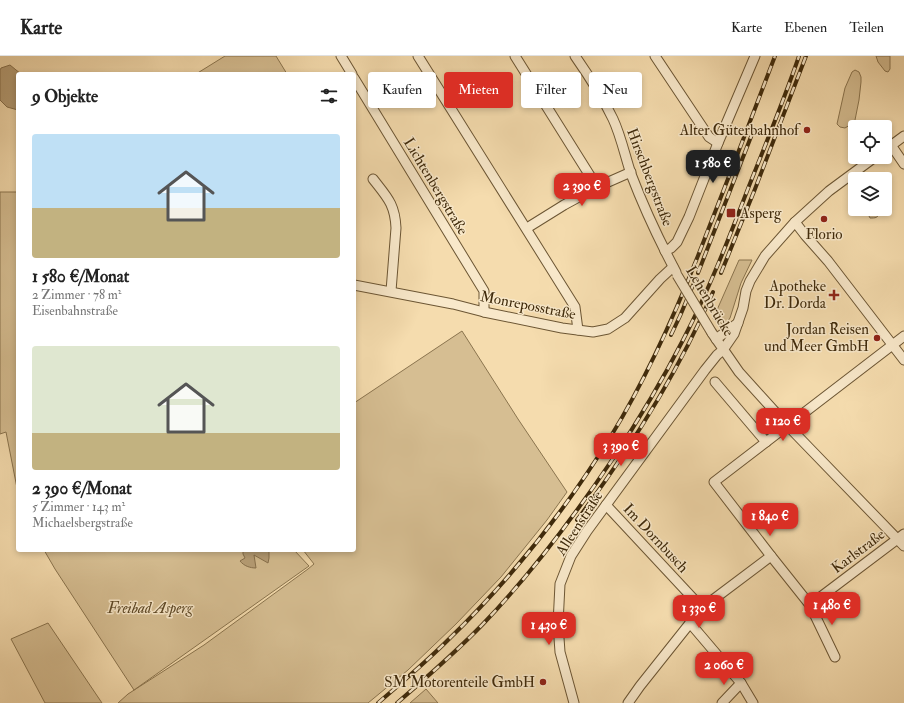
<!DOCTYPE html>
<html lang="de">
<head>
<meta charset="utf-8">
<style>
	body { margin:0; font-family:"IM FELL Double Pica",serif; background:#f6f6f6; color:#222; height:100vh; display:flex; flex-direction:column; font-size:15px; white-space:nowrap }
	* { box-sizing:border-box; margin:0 }
	p { font-size:13px; color:#767676 }
	.icon { flex:none; width:22px; height:22px; fill:none; stroke:currentColor; stroke-width:2; stroke-linecap:round; stroke-linejoin:round }
	.map { position:relative; flex:1; overflow:hidden }
	.side { position:absolute; left:16px; top:16px; width:340px; height:480px; display:flex; flex-direction:column; background:#fff; border-radius:4px; box-shadow:0 2px 6px #0003 }
	.side>* { flex:none }
	.banner { position:absolute; left:368px; top:16px; width:380px; height:36px; display:flex; gap:8px }
	.buttons { position:absolute; left:848px; top:64px; display:grid; gap:8px }
	.buttons a { display:grid; place-items:center; width:44px; height:44px; border-radius:4px; background:#fff; box-shadow:0 2px 6px #0003; font-size:20px }
	.price { position:absolute; translate:-50% -34px; padding:0 9px; border-radius:8px; background:#d93025; color:#fff; font-size:13px; line-height:26px; filter:drop-shadow(0 1px 2px #0008) }
	.price::after { content:''; position:absolute; left:50%; top:24px; width:12px; height:9px; margin-left:-6px; background:inherit; clip-path:polygon(0 0,100% 0,50% 100%) }
	.price.active { background:#222; color:#fff }
	ul { padding:0; list-style:none }
	li { display:grid; align-content:center; gap:8px; height:212px; padding:0 16px }
	li span { display:grid; place-items:center; height:124px; border-radius:4px; color:#555 }
	li>.icon { margin-inline-start:auto }
	span .icon { width:72px; height:72px; fill:#fffc; stroke-width:1 }
	li b { font-size:17px }
	h2 { display:flex; justify-content:space-between; align-items:center; height:48px; padding:0 16px; font-size:17px }
	.chip { padding:0 14px; border-radius:4px; background:#fff; box-shadow:0 2px 6px #0003; font-size:14px; line-height:36px }
	.chip.active { background:#d93025; color:#fff }
	header { display:flex; align-items:center; gap:24px; box-sizing:border-box; height:56px; padding:0 20px; background:#fff; border-bottom:1px solid #e0e0e0 }
	header strong { font-size:19px }
	nav { display:flex; gap:22px; margin-inline-start:auto; font-size:14px }
	.map>svg:first-child { display:block }
	.green { fill:#d6be92; stroke:#8a744e }
	.water { fill:#b79f77; stroke:#87704c }
	.lines { fill:none; stroke-linecap:round; stroke-linejoin:round }
	.minor-casing { stroke:#6c5634; stroke-width:11 }
	.minor { stroke:#f8e8ca; stroke-width:9 }
	.rail-casing { stroke:#3f2a0b; stroke-width:4 }
	.rail { stroke:#f8e8ca; stroke-width:2.5; stroke-dasharray:8; stroke-linecap:butt }
	.minor-bridge-casing { stroke:#6c5634; stroke-width:11; stroke-linecap:butt }
	.minor-bridge { stroke:#f8e8ca; stroke-width:9 }
	.poi-dot { fill:#8f2418; stroke:#f8e8ca; stroke-width:1.5 }
	.labels { text-anchor:middle; stroke-width:3; stroke-linejoin:round; paint-order:stroke }
	.poi-label { font-size:15px; fill:#3f2a0b; stroke:#f8e8ca; text-anchor:end }
	.street-label { font-size:15px; fill:#3f2a0b; stroke:#f8e8ca }
	.park-label { font-size:15px; font-style:italic; fill:#5d4826; stroke:#f8e8ca }
</style>
</head>
<body>
<header>
<strong>Karte</strong>
<nav><a>Karte</a><a>Ebenen</a><a>Teilen</a></nav>
</header>
<div class="map">
<svg width="904" height="647" viewBox="0 0 904 647">
	<rect width="100%" height="100%" fill="#f5dcae"/>
	<filter id="stains"><feTurbulence type="fractalNoise" baseFrequency=".005" numOctaves="4"/><feColorMatrix values="0 0 0 0 .2 0 0 0 0 .09 0 0 0 0 .02 0 0 0 .5 -.17"/></filter>
	<radialGradient id="worn" r=".72"><stop offset=".6" stop-color="#630" stop-opacity="0"/><stop offset="1" stop-color="#630" stop-opacity=".3"/></radialGradient>
	<g class="green">
		<polygon points="225,0 276,0 287,18 196,18"/>
		<polygon points="876,0 890,0 890,13 888,16 885,15 878,6"/>
		<polygon points="855,14 859,16 861,21 861,26 859,44 855,64 850,69 845,72 840,71 837,68 845,32 852,16"/>
		<polygon points="0,136 18,136 18,437 6,376 0,378"/>
		<path d="M873,153h5l2,4c-3,5 -4,5 -10,5l-1,-2v-4z"/>
		<path d="M739,204h13l-11,23 -11,35c-4,7 -11,7 -17,1z"/>
		<polygon points="462,275 518,363 567,436 547,464 501,521 456,568 408,614 368,647 118,647 128,638 204,589 308,513 314,508 303,494 354,494 354,347"/>
		<polygon points="44,494 294,494 309,510 134,634 55,513"/>
		<polygon points="48,567 102,647 45,647 11,583"/>
		<polygon points="426,633 438,647 410,647"/>
	</g>
	<g class="water">
		<polygon points="10,9 21,18 18,18 18,54 7,51 0,44 0,14 1,12"/>
		<path d="M243,494h26v8l-1,5 -14,-8 2,13c-6,0 -12,-2 -16,-7l5,-3 -2,-4z"/>
	</g>
	<g class="lines">
		<defs>
			<g id="minor">
				<polyline points="341,0 352,18"/>
				<polyline points="418,0 575,251 578,274"/>
				<polyline points="515,0 597,131"/>
				<path d="M575,0c14,20 27,40 38,63 8,17 12,37 18,55 13,34 28,66 45,98"/>
				<polyline points="655,0 709,81 718,87"/>
				<polyline points="354,22 484,235 484,256"/>
				<polyline points="891,89 904,108"/>
				<polyline points="885,94 904,80"/>
				<path d="M373,123c14,18 22,25 23,49l-5,63"/>
				<polyline points="795,166 805,179 828,205 904,304"/>
				<polyline points="527,172 564,149 597,131 631,116"/>
				<polyline points="665,195 671,192 677,186 689,161 718,87 755,0"/>
				<polyline points="354,229 453,248 484,256 562,272 593,276 608,273 625,262 660,223 673,211"/>
				<polyline points="712,277 739,316 787,369 904,490"/>
				<polyline points="716,283 738,267"/>
				<polyline points="715,326 766,386"/>
				<polyline points="606,449 702,552"/>
				<polyline points="810,549 904,478"/>
				<polyline points="690,567 741,627 753,647"/>
				<polyline points="835,601 810,549 771,500 714,426 904,280"/>
				<polyline points="574,647 560,596 558,568 560,528 571,500 587,475 705,314 717,299 723,294 734,278 743,252 746,235 750,225 765,200 795,166 829,135 875,101"/>
				<polyline points="628,647 640,630 702,552 771,500"/>
				<polyline points="722,647 741,627"/>
			</g>
		</defs>
		<use href="#minor" class="minor-casing"/>
		<use href="#minor" class="minor"/>
		<defs>
			<g id="rail">
				<polyline points="698,217 754,73"/>
				<polyline points="721,217 755,133 806,0"/>
				<polyline points="671,279 680,260 693,229"/>
				<path d="M577,464c53,-71 101,-147 136,-228"/>
				<path d="M378,647c23,-20 47,-40 69,-62 63,-61 118,-130 164,-205 40,-65 70,-135 97,-206 23,-58 45,-116 67,-174"/>
				<path d="M397,647c29,-25 59,-51 86,-79 48,-50 90,-106 129,-164 26,-39 50,-79 71,-120 26,-50 46,-102 66,-154 17,-43 35,-86 50,-130"/>
			</g>
		</defs>
		<use href="#rail" class="rail-casing"/>
		<use href="#rail" class="rail"/>
		<defs>
			<polyline id="minor-bridge" points="677,219 712,277"/>
		</defs>
		<use href="#minor-bridge" class="minor-bridge-casing"/>
		<use href="#minor-bridge" class="minor-bridge"/>
	</g>
	<g class="poi-dot">
		<circle cx="807" cy="74" r="4"/>
		<rect x="726" y="152" width="10" height="10" rx="2"/>
		<circle cx="824" cy="163" r="4"/>
		<path d="M832 233h4v4h4v4h-4v4h-4v-4h-4v-4h4z"/>
		<circle cx="877" cy="282" r="4"/>
		<circle cx="543" cy="626" r="4"/>
	</g>
	<g class="labels">
		<g class="poi-label">
			<text x="799" y="79">Alter Güterbahnhof</text>
			<text x="740" y="162" text-anchor="start">Asperg</text>
			<text x="824" y="183" text-anchor="middle">Florio</text>
			<text x="826" y="235">Apotheke<tspan x="826" dy="17">Dr. Dorda</tspan></text>
			<text x="869" y="278">Jordan Reisen<tspan x="869" dy="17">und Meer GmbH</tspan></text>
			<text x="535" y="631">SM Motorenteile GmbH</text>
		</g>
		<g class="street-label">
			<text transform="translate(650 121) rotate(69)" y="5">Hirschbergstraße</text>
			<text transform="translate(436 130) rotate(59)" y="5">Lichtenbergstraße</text>
			<text transform="translate(710 245) rotate(59)" y="5">Lehenbrücke</text>
			<text transform="translate(528 249) rotate(11)" y="5">Monreposstraße</text>
			<text transform="translate(579 467) rotate(-57)" y="5">Alleenstraße</text>
			<text transform="translate(656 482) rotate(47)" y="5">Im Dornbusch</text>
			<text transform="translate(858 495) rotate(-37)" y="5">Karlstraße</text>
		</g>
		<g class="park-label">
			<text x="150" y="557">Freibad Asperg</text>
		</g>
	</g>
	<rect width="100%" height="100%" filter="url(#stains)"/>
	<rect width="100%" height="100%" fill="url(#worn)"/>
</svg>
<div class="buttons">
<a><svg class="icon" aria-label="locate" viewBox="0 0 24 24"><circle cx="12" cy="12" r="6"/><path d="M12 2v4M12 18v4M2 12h4M18 12h4"/></svg></a>
<a><svg class="icon" aria-label="layers" viewBox="0 0 24 24"><path d="M12 4l9 5-9 5-9-5zM3 14l9 5 9-5"/></svg></a>
</div>
<b class="price active" style="left:713px;top:128px">1 580 €</b>
<b class="price" style="left:582px;top:151px">2 390 €</b>
<b class="price" style="left:783px;top:386px">1 120 €</b>
<b class="price" style="left:621px;top:411px">3 390 €</b>
<b class="price" style="left:770px;top:481px">1 840 €</b>
<b class="price" style="left:832px;top:570px">1 480 €</b>
<b class="price" style="left:699px;top:573px">1 330 €</b>
<b class="price" style="left:549px;top:590px">1 430 €</b>
<b class="price" style="left:724px;top:630px">2 060 €</b>
<div class="banner">
<a class="chip">Kaufen</a>
<a class="chip active">Mieten</a>
<a class="chip">Filter</a>
<a class="chip">Neu</a>
</div>
<section class="side">
<h2>9 Objekte<svg class="icon" aria-label="filters" viewBox="0 0 24 24"><path d="M4 7h16M4 17h16"/><circle cx="9" cy="7" r="2"/><circle cx="15" cy="17" r="2"/></svg></h2>
<ul>
<li><span style="background:linear-gradient(#bfe0f5 60%,#c2b280 0)"><svg class="icon" aria-label="home" viewBox="0 0 24 24"><path d="M3 11l9-7 9 7M6 9v11h12V9"/></svg></span><div><b>1 580 €/Monat</b><p>2 Zimmer · 78 m²</p><p>Eisenbahnstraße</p></div></li>
<li><span style="background:linear-gradient(#dfe7d0 70%,#c2b280 0)"><svg class="icon" aria-label="home" viewBox="0 0 24 24"><path d="M3 11l9-7 9 7M6 9v11h12V9"/></svg></span><div><b>2 390 €/Monat</b><p>5 Zimmer · 143 m²</p><p>Michaelsbergstraße</p></div></li>
</ul>
</section>
</div>
</body>
</html>
